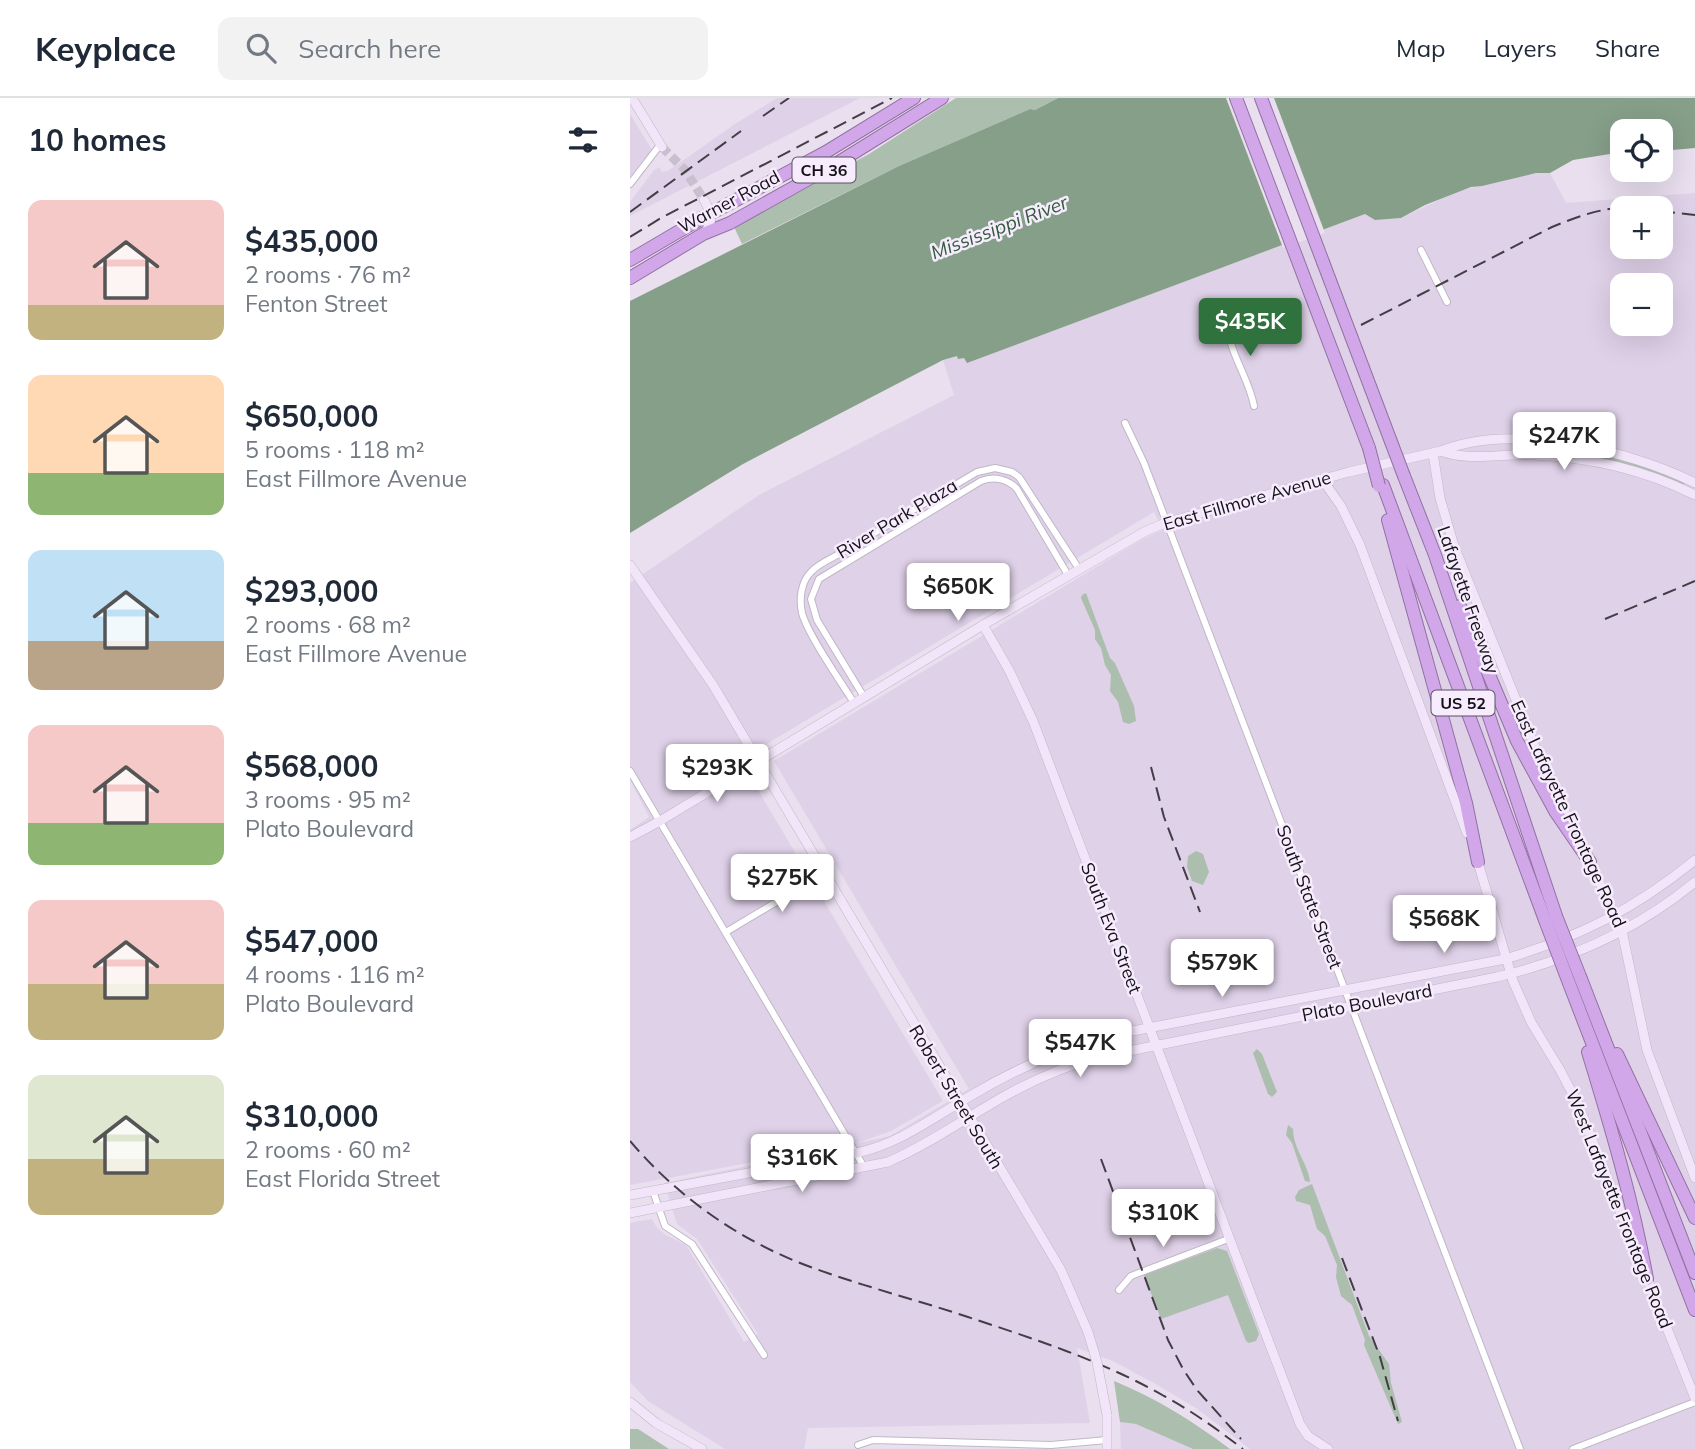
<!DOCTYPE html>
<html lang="en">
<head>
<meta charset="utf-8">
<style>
	body { margin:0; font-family:Mulish,sans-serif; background:#f2f2f3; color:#1f2937; height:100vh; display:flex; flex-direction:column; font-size:26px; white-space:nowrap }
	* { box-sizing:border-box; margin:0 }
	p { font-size:23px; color:#747a83 }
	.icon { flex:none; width:38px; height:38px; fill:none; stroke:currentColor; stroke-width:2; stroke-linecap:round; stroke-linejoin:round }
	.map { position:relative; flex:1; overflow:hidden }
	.drawer { display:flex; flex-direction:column; background:#fff; width:630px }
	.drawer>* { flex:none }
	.controls { position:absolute; left:980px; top:21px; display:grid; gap:14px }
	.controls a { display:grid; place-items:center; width:63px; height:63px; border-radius:14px; background:#fff; box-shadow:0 7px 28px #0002; font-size:35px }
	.price { position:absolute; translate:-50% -60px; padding:0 16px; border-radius:7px; background:#fff; color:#222; font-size:23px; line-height:46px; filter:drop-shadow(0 2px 4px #0008) }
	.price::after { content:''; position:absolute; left:50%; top:42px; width:21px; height:16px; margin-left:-10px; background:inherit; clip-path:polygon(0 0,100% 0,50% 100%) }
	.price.active { background:#2f723d; color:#fff }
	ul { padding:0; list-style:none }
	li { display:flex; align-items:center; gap:21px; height:175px; padding:0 28px }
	li span { display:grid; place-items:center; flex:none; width:196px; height:140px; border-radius:14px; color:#555 }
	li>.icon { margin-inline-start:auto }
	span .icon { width:84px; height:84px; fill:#fffc; stroke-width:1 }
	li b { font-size:30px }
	h2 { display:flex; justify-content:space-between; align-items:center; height:84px; padding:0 28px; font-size:30px }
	header { display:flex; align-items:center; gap:42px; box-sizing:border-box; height:98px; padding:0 35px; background:#fff; border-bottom:2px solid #e0e1e3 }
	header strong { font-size:33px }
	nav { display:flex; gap:38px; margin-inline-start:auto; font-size:24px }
	.search { width:490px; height:63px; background:#f2f2f3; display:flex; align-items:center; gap:18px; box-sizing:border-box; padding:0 24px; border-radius:14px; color:#747a83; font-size:26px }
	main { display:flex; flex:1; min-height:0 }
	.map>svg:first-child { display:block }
	.built { fill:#dfd1e8; fill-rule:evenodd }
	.green { fill:#acbeae }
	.water { fill:#869f89 }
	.pier { fill:#e9dfef }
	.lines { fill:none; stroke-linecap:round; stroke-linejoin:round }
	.secondary-tunnel { stroke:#c9c0cf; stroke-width:9; stroke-dasharray:9 4.5; stroke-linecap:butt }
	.street-casing { stroke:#c1b7c7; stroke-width:8 }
	.secondary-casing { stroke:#c1b7c7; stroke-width:10 }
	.highway-casing { stroke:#9072a0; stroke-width:14 }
	.street { stroke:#fff; stroke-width:6 }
	.secondary { stroke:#f2e5f9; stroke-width:9 }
	.highway { stroke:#d2a7ea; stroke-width:12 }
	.rail { stroke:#433d46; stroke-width:2; stroke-dasharray:14 7; stroke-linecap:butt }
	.secondary-bridge-casing { stroke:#c1b7c7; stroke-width:10; stroke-linecap:butt }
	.highway-bridge-casing { stroke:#9072a0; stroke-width:14; stroke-linecap:butt }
	.secondary-bridge { stroke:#f2e5f9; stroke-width:9 }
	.highway-bridge { stroke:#d2a7ea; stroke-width:12 }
	.labels { text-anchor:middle; stroke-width:5; stroke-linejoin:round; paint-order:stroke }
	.shield { fill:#f6ecfd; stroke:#58535c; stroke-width:2 }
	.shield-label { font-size:16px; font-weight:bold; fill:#151117 }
	.street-label { font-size:18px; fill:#151117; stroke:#f6ecfd }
	.water-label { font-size:19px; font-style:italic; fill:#325b39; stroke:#f6ecfd }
</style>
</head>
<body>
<header>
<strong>Keyplace</strong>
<div class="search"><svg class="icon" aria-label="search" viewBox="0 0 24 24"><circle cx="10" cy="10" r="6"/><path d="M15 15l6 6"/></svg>Search here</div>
<nav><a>Map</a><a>Layers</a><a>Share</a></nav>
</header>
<main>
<section class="drawer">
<h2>10 homes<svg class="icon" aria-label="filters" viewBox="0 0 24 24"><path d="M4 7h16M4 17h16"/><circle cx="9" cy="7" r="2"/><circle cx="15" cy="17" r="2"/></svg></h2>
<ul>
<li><span style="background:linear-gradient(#f6c9c9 75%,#c2b280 0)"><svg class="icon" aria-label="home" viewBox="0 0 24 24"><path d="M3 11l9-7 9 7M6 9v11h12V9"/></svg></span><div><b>$435,000</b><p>2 rooms · 76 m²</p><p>Fenton Street</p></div></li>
<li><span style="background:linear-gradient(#ffd9b3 70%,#8fb573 0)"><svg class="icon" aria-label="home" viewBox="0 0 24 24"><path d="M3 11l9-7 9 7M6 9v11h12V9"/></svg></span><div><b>$650,000</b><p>5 rooms · 118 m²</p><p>East Fillmore Avenue</p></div></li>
<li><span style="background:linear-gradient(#bfe0f5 65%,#b9a48a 0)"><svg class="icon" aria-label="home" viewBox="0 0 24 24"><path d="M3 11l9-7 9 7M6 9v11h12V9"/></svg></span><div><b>$293,000</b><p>2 rooms · 68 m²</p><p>East Fillmore Avenue</p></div></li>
<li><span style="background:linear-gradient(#f6c9c9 70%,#8fb573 0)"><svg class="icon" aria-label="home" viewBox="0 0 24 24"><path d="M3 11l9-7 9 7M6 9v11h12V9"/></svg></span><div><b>$568,000</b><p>3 rooms · 95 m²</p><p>Plato Boulevard</p></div></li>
<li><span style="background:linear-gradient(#f6c9c9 60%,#c2b280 0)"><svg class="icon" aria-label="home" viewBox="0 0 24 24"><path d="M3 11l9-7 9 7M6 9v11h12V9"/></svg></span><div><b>$547,000</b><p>4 rooms · 116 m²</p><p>Plato Boulevard</p></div></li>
<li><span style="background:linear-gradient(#dfe7d0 60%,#c2b280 0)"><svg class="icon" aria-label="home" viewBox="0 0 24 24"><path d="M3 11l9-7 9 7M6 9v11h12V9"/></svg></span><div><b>$310,000</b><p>2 rooms · 60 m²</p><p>East Florida Street</p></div></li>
</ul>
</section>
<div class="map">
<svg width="1065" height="1351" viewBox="0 0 1065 1351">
	<rect width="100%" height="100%" fill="#e9dfef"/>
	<g class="built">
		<polygon points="147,0 230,0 0,118 0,104 24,72 29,69 32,74 38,73 105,26"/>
		<polygon points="0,16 22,52 0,80"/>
		<path d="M906,75h14l16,30 129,-10v1256h-445l-54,-41 -42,-25 -41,-22 -36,-13 13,75 -282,5 -4,21h-79l-77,-48 -18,-19v-159l22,-4 5,9 9,7 20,10 58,97 14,-8 -61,-95 -20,-15 -13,-41 176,-36 50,-11 79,-47 -195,-328 369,-222 20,-9 -9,-18 -414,248 203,341 -52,30 -31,11 -230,43v-355l19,-13 -19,-37v-197l129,-88 195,-100 -11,-35 14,-4 7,1 3,5 398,-148 10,6 26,-2 57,-27zM992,110h39v39h-39zM992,187h39v39h-39z"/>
		<polygon points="490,1324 506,1326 563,1351 491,1351"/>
	</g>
	<g class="green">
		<polygon points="326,0 428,0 405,12 400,11 269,68 112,146 104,129 239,56"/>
		<path d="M939,351c40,6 78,17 115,33v3l-54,-19 -62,-13z"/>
		<polygon points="456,495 480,560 485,565 504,608 506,623 499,626 493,624 488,604 480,593 481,577 475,567 471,550 465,541 465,532 451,500 452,497"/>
		<polygon points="566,753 573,756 579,774 573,787 562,783 557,769 558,758"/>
		<polygon points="627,951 632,956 647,994 642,999 638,996 623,955"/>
		<path d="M658,1027l5,4c0,20 16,36 17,53l-5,-1 -13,-38 -6,-8z"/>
		<polygon points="682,1086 739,1238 759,1266 761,1285 772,1324 768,1326 734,1247 735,1242 722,1207 711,1198 706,1179 707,1167 695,1138 687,1131 680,1107 666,1103 665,1099 669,1092"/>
		<polygon points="587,1150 597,1153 629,1236 626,1243 619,1245 616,1243 598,1197 531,1221 514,1177"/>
		<path d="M484,1283c42,17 80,41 116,68h-37l-57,-25 -16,-2z"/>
		<polygon points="0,1331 8,1331 39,1351 0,1351"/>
	</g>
	<polygon class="water" points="428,0 1065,0 1065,50 1031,53 1031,33 992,33 992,54 943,62 920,75 906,75 852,88 841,89 795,107 771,120 745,122 735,116 337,265 334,260 328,261 327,258 313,262 113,366 0,435 0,203 269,68 400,11 405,12"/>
	<polygon class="pier" points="596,0 644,0 695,135 653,150"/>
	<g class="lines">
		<polyline class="secondary-tunnel" points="32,49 55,72 74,102"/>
		<defs>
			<g id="street">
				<polyline points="0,86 30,47"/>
				<polyline points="791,152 817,204"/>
				<path d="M586,234l14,8c6,23 20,43 24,66"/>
				<polyline points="495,325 514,365 890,1351"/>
				<path d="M234,599l-47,-77 -6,-21 8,-20 162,-98c13,-5 27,-2 36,8l51,86"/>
				<path d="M224,605c-13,-21 -46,-68 -52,-90 -3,-14 -1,-31 9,-41 7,-8 19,-13 28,-18l138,-82 18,-4 17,4 7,5 60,92"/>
				<polyline points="0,673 234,1069"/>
				<polyline points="96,834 195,775"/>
				<polyline points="23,1093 35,1128 62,1146 134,1257"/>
				<polyline points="489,1192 501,1178 598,1141"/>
				<polyline points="228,1347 243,1342 421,1347 477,1342"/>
				<polyline points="943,1351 1065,1304"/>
			</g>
			<g id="secondary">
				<polyline points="2,0 32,49"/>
				<path d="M74,102c7,12 11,21 0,33"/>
				<path d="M811,353c28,11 63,2 92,4 55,2 112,15 162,40"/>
				<polyline points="803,355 810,400 824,448 916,676 944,732"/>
				<polyline points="692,381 711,408 730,447 837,735"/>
				<polyline points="0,467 83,587 128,663 431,1172 458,1234"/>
				<polyline points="353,527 379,572 403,623 670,1326 678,1338 698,1351"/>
				<path d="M0,739l30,-16 323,-196 161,-93 21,-9 184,-51 92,-21c71,-29 188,-1 254,32"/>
				<polyline points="958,760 992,833 1017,952 1065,1080"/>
				<polyline points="847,761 883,883 901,924 930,972 948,1006 1008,1158"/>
				<path d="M0,1097l226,-42c43,-9 78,-36 116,-58 45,-27 94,-48 145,-61l388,-75c74,-22 130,-50 190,-99"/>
				<path d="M0,1115l258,-51c44,-19 83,-48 124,-70 28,-15 57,-27 87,-35l398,-80c72,-17 141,-48 198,-95"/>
				<polyline points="1016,1178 1065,1300"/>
				<polyline points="0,1304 26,1325 72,1351"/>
				<polyline points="477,1317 477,1351"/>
			</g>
			<g id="highway">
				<polyline points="606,0 739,350"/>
				<polyline points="631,0 693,164"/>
				<polyline points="0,162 63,125 196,54 284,0"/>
				<polyline points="0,180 73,136 100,125 209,64 312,0"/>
				<polyline points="774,378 805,457 926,818"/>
				<polyline points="753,387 915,822"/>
				<polyline points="758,422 836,705 848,764"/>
				<polyline points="830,508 887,643 925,713 960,764"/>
				<polyline points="951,881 1065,1175"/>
				<polyline points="939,885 1065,1212"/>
				<path d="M958,954c23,75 45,150 59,227"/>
				<polyline points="987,956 1065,1120"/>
			</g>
		</defs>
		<use href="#street" class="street-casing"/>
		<use href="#secondary" class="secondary-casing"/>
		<use href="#highway" class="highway-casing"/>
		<use href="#street" class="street"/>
		<use href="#secondary" class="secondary"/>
		<use href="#highway" class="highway"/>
		<g class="rail">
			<polyline points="133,18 159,0"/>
			<polyline points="1031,113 1065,117"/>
			<polyline points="0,114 111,33"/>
			<polyline points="0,139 31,120 262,0"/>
			<path d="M731,227l191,-98c29,-12 60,-23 92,-19"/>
			<polyline points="975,521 1065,483"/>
			<polyline points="521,669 534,719 570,814"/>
			<path d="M0,1043c49,58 115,103 186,128 50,18 101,31 152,48 66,22 135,44 196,79 28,15 54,34 79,53"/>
			<polyline points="471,1061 538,1242 553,1271 567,1292 611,1341"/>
			<polyline points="712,1160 750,1259 768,1323"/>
		</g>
		<defs>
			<polyline id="secondary-bridge" points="458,1234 467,1264 477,1317"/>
			<g id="highway-bridge">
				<polyline points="693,164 774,378"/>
				<polyline points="739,350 749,388"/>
				<polyline points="926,818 951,881"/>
				<polyline points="915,822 939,885"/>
			</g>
		</defs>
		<use href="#secondary-bridge" class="secondary-bridge-casing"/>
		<use href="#highway-bridge" class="highway-bridge-casing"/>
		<use href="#secondary-bridge" class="secondary-bridge"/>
		<use href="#highway-bridge" class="highway-bridge"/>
	</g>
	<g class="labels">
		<g class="shield">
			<rect x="162.5" y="59.5" width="63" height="25" rx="5"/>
			<rect x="801.5" y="592.5" width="63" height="25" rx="5"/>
		</g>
		<g class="shield-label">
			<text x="194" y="78">CH 36</text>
			<text x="833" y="611">US 52</text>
		</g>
		<g class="street-label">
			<text transform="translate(99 104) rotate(-28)" y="6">Warner Road</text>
			<text transform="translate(617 403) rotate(-16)" y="6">East Fillmore Avenue</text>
			<text transform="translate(267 421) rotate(-31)" y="6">River Park Plaza</text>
			<text transform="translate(838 502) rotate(71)" y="6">Lafayette Freeway</text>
			<text transform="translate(938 716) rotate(65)" y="6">East Lafayette Frontage Road</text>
			<text transform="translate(679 799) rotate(69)" y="6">South State Street</text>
			<text transform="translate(481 830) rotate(69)" y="6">South Eva Street</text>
			<text transform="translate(737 905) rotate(-11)" y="6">Plato Boulevard</text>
			<text transform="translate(326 999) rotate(59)" y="6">Robert Street South</text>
			<text transform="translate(989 1111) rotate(68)" y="6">West Lafayette Frontage Road</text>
		</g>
		<g class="water-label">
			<text transform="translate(369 129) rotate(-21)" y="7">Mississippi River</text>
		</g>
	</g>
</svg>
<div class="controls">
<a><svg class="icon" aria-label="locate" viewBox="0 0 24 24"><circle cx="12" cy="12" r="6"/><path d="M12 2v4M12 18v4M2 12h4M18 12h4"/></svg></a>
<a>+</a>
<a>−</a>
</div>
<b class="price active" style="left:620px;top:260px">$435K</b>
<b class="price" style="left:934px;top:374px">$247K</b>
<b class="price" style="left:328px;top:525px">$650K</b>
<b class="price" style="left:87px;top:706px">$293K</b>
<b class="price" style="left:152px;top:816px">$275K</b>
<b class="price" style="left:814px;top:857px">$568K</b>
<b class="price" style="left:592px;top:901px">$579K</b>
<b class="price" style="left:450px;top:981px">$547K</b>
<b class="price" style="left:172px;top:1096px">$316K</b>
<b class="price" style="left:533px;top:1151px">$310K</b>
</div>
</main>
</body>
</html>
